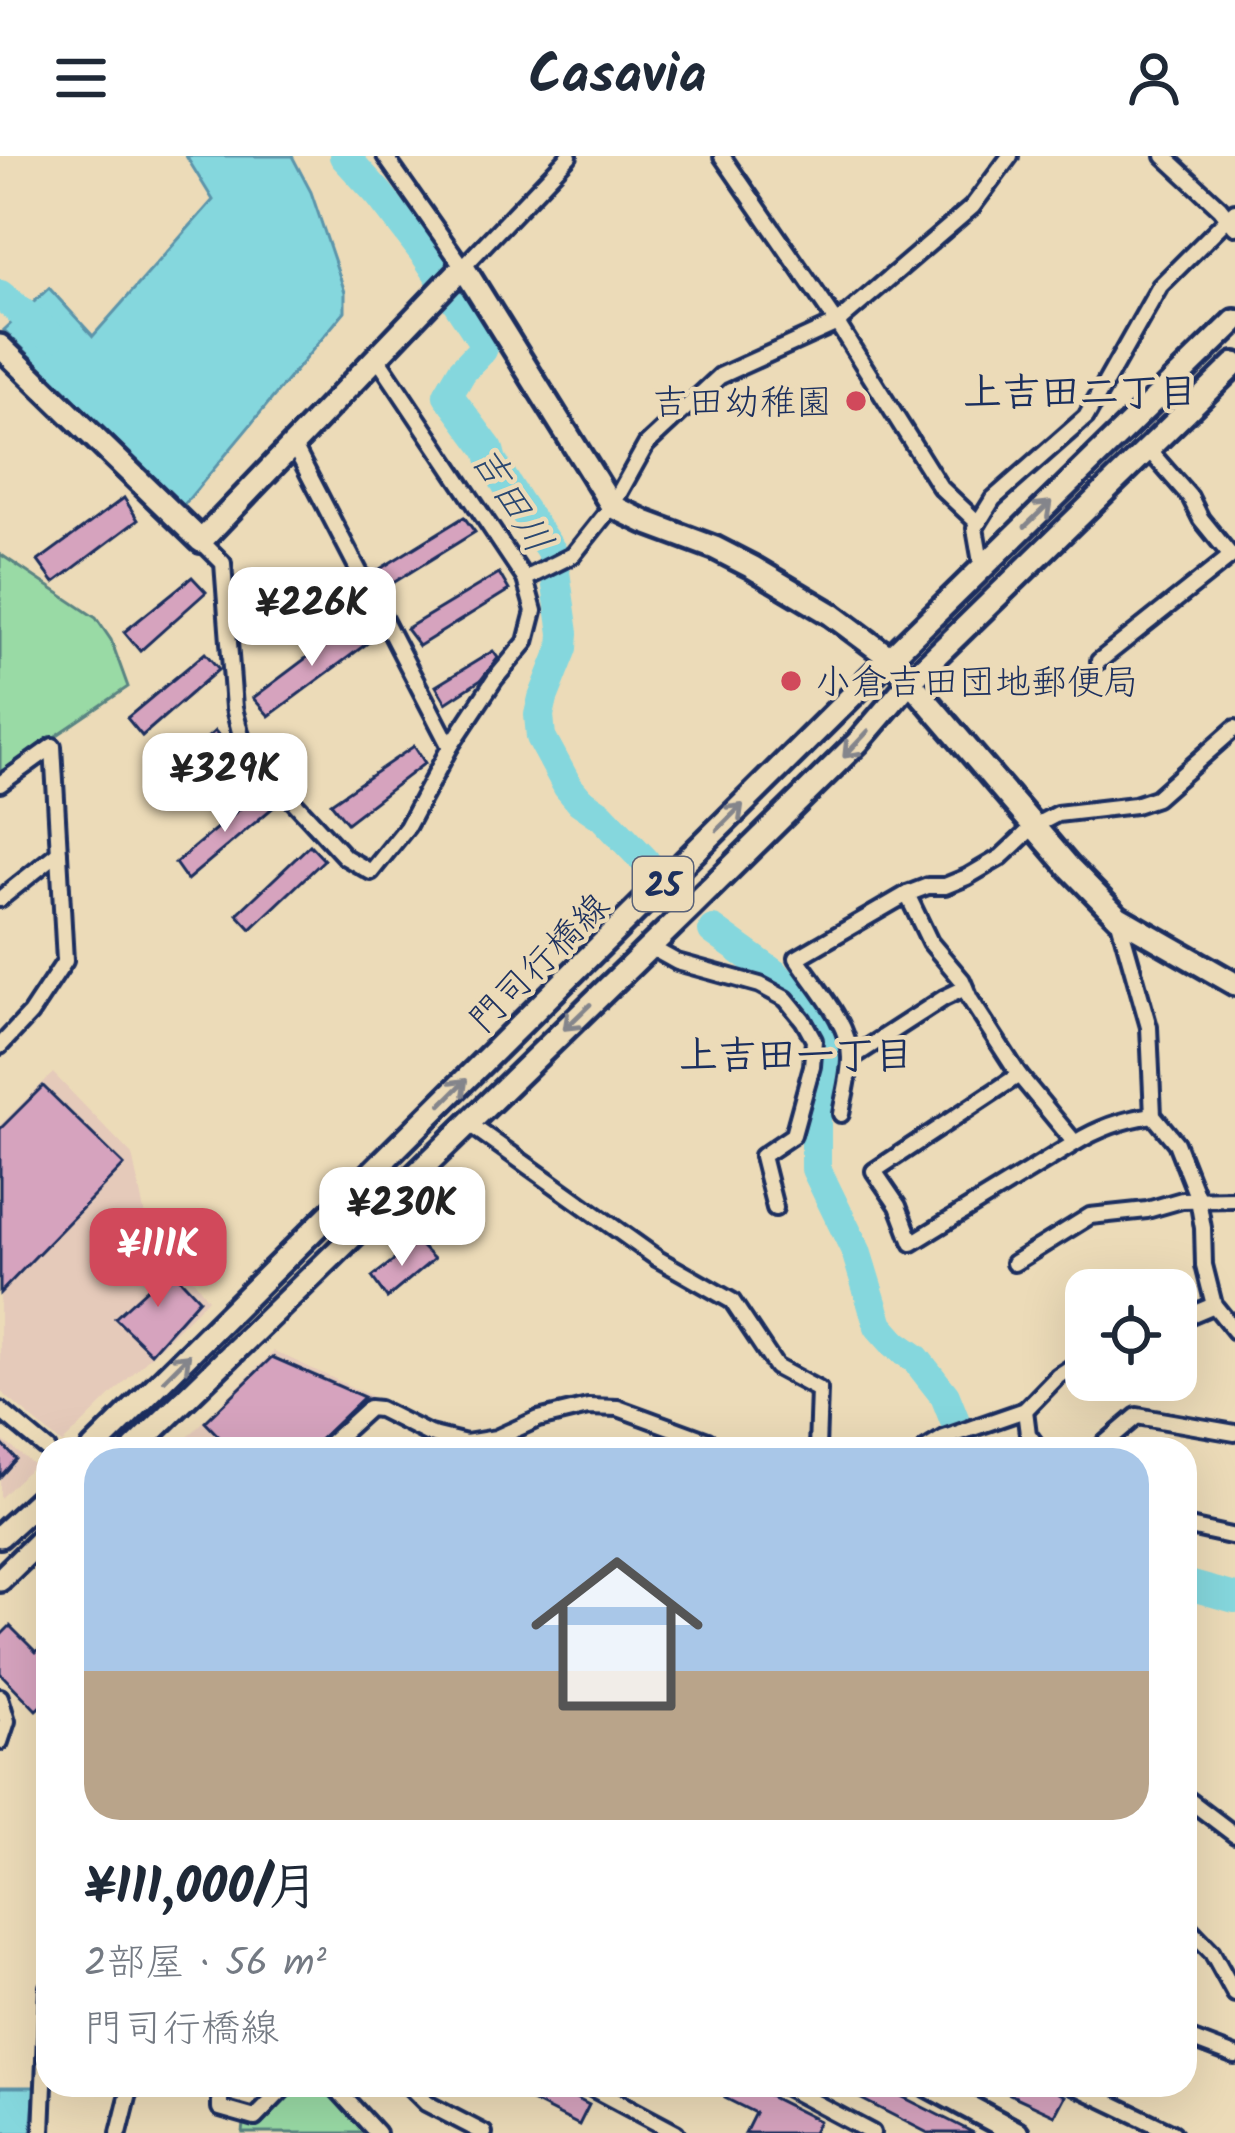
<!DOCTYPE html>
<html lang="ja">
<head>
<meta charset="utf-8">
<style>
	body { margin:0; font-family:Kalam,"Klee One",sans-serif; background:#f6f6f7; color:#1f2937; height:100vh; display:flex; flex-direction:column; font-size:45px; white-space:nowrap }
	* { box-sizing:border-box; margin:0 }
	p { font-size:39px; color:#747a83 }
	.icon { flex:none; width:66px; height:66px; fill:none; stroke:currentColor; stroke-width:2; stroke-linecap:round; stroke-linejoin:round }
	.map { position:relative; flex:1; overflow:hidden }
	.details { position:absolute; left:36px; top:1281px; width:1161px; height:660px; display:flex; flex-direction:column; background:#fff; border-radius:36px; box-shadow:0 12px 48px #0002 }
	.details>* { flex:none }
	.fabs { position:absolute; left:1065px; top:1113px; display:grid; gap:24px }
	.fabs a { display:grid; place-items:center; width:132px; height:132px; border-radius:24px; background:#fff; box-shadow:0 12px 48px #0002; font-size:60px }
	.price { position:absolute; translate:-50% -102px; padding:0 27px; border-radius:24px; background:#fff; color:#222; font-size:39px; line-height:78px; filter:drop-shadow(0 3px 6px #0008) }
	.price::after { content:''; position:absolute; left:50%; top:72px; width:36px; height:27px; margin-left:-18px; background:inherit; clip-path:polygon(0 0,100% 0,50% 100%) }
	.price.current { background:#d1495b; color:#fff }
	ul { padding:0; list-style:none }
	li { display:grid; align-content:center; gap:24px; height:636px; padding:0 48px }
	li+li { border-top:3px solid #e0e1e3 }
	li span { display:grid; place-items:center; height:372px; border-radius:36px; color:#555 }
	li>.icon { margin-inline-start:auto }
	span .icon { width:216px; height:216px; fill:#fffc; stroke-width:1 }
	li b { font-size:51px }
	header { display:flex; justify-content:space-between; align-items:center; height:156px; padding:0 48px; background:#fff; font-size:54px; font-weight:800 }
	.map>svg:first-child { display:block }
	.built { fill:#e5caba }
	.green { fill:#99daa5; stroke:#5a8482; stroke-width:3 }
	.water { fill:#85d7dd; stroke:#5b94aa; stroke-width:3 }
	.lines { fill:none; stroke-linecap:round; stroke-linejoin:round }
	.river { stroke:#85d7dd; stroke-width:30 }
	.building { fill:#d6a3be; stroke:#1b2f5e; stroke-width:3 }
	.street-casing { stroke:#1b2f5e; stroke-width:22 }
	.secondary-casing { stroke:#1b2f5e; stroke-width:30 }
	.primary-casing { stroke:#1b2f5e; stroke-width:30 }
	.street { stroke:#ecdbb8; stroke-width:14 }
	.secondary { stroke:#ecdbb8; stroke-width:21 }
	.primary { stroke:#ecdbb8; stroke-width:21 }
	.oneway { stroke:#84858b }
	.poi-dot { fill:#d1495b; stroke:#ecdbb8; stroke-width:4.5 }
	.labels { text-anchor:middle; stroke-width:9; stroke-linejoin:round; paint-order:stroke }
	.shield { fill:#ecdbb8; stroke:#5a6379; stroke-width:3 }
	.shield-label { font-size:33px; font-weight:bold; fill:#1b2f5e }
	.poi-label { font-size:36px; fill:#1b2f5e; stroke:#ecdbb8; text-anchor:end }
	.street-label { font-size:36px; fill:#1b2f5e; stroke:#ecdbb8 }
	.neighbourhood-label { font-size:39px; font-weight:bold; fill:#1b2f5e; stroke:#ecdbb8 }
	.water-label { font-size:39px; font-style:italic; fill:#2b4871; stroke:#ecdbb8 }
</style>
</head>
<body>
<header><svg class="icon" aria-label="menu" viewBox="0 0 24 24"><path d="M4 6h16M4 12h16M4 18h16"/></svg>Casavia<svg class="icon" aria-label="person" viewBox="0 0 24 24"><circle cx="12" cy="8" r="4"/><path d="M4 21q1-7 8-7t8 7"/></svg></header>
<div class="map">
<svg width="1235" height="1977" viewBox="0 0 1235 1977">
	<rect width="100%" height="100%" fill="#ecdbb8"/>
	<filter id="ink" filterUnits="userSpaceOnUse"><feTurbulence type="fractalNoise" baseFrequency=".00833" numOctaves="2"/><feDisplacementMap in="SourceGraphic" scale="24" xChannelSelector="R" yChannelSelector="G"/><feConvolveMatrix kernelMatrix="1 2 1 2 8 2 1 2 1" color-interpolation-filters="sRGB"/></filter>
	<g filter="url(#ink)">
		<g class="built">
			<polygon points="53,917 132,999 145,1060 208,1143 62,1288 0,1235 0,969"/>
			<polygon points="274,1195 371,1240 315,1293 176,1293"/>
			<polygon points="0,1282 34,1309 0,1342"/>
		</g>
		<g class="green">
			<polygon points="0,398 96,462 111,484 128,531 0,618"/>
			<polygon points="297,1929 326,1929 372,1977 243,1977 244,1968 260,1965"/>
		</g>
		<g class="water">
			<polygon points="186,0 292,0 311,36 345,136 345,155 183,350 4,174 49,132 93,180 213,44"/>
			<polygon points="0,1931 35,1931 31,1977 0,1977"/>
		</g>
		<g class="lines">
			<g class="river">
				<polyline points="344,0 379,38 426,99 482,184 482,194 462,215 448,239 489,294 492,305 517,345 552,396 564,477 563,492 543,542 539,559 541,581 568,631 580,645 602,660 645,705"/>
				<polyline points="0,139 51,180"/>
				<polyline points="713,774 777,820 820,865 830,893 825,931 816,958 816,1013 856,1095 879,1170 895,1188 916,1203 945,1240 966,1293"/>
				<polyline points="1185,1428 1235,1442"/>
			</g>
		</g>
		<g class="building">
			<polygon points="124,342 138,364 54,427 38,405"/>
			<polygon points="464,361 475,376 385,432 375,416"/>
			<polygon points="499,417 509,434 419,490 406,473"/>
			<polygon points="192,421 206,436 140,495 124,476"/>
			<polygon points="354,466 369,486 269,560 253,542"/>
			<polygon points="493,495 498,502 481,524 446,547 436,530"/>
			<polygon points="205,497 219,513 142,580 127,562"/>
			<polygon points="215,575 228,590 155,657 140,642"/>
			<polygon points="414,590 425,607 347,667 331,647"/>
			<polygon points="262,634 276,649 187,724 175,707"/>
			<polygon points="310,689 324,704 251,773 237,758"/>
			<polygon points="43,930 124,1009 0,1137 0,973"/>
			<polygon points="417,1086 434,1103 387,1142 372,1121"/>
			<polygon points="170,1112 199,1143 151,1197 115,1162"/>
			<polygon points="272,1201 364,1241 310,1293 231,1293 205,1266"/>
			<polygon points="0,1286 16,1303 0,1321"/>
			<polygon points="10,1470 36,1496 48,1484 48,1543 36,1554 0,1517 0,1480"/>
			<polygon points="511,1929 550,1929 589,1949 579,1969 528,1943 530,1939"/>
			<polygon points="731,1929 747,1929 819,1965 813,1977 745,1977 755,1957 725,1942"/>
			<polygon points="834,1929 879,1929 974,1977 928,1977"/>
			<polygon points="990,1929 1043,1929 1065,1940 1055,1959"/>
		</g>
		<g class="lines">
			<defs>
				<g id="street">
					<polyline points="385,0 463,111 569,0"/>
					<polyline points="722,0 837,167 940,331 978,367"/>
					<polyline points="1164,0 1220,52 1235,71"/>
					<polyline points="293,288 450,591"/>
					<polyline points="201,385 223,407 234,552 242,584 257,606 345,701 371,716 407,671 450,591 495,523 526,486 534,455 525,423 376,200"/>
					<polyline points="982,412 975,372 993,343 1086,261 1160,130 1235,55"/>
					<polyline points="525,423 573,399 612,350 646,289 720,220 837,167 972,51 1010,0"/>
					<polyline points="1099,505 1231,400 1201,363 1190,341 1148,293"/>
					<polyline points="0,628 53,590 65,805 30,858 0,890"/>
					<polyline points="907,738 928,730 945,730 967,721 1001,701 1034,670 1057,658 1135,649 1156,642 1235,572"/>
					<polyline points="0,743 59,696"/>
					<polyline points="1118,762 1149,871 1153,959 1176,987 1198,1043 1203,1072 1204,1109 1214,1149 1235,1175"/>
					<polyline points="650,791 677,806 760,829 786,843 803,864 814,884 812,910 793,979 762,1000 775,1052"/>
					<polyline points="850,903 944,842 965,832"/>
					<path d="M841,958c3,-18 9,-38 9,-56 0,-35 -35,-72 -53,-100l110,-64 23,48 32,38 8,19 49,76"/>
					<polyline points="468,967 658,1103 732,1145 776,1211 819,1234 817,1293"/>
					<path d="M1075,987l-56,-68 -145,96 24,35 14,37 163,-100c24,-15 51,-24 78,-28"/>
					<polyline points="1014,1107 1090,1060 1147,1054 1182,1044 1235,1043"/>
					<polyline points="1176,1165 1214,1149"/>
					<polyline points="0,1254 48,1294"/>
					<polyline points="1025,1254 1028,1278 1039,1293"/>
					<polyline points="466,1287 496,1282 538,1263 588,1251 618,1252 708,1285 712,1293"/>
					<polyline points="324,1293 369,1252 379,1253 429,1278 466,1287 466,1293"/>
					<polyline points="926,1293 944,1282 1025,1254 1058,1220 1086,1202"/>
					<polyline points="1098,1293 1137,1260 1235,1277"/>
					<polyline points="1185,1370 1235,1381"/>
					<polyline points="0,1541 7,1565 0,1586"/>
					<polyline points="1185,1641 1235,1679"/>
					<polyline points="1185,1768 1212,1796 1235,1838"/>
					<polyline points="1185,1881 1235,1900"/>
					<polyline points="220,1929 220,1952 255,1962 287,1929"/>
					<polyline points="333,1929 377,1977"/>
					<polyline points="408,1929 426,1947 484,1977"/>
					<polyline points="586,1929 676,1977"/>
					<polyline points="782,1929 872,1977"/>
					<polyline points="1073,1929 1173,1977"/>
					<polyline points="42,1977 48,1831"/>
					<polyline points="119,1977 131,1929"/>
				</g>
				<g id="secondary">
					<polyline points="0,190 201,385 463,111 612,350 645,366 715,392 752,411 831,458 890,502 1068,710 1118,761 1235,828"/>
					<polyline points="928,1929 1017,1977"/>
				</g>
				<g id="primary">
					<polyline points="93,1293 890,502 1235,165"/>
					<polyline points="134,1293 692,750 858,586 911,524 1235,208"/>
					<polyline points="0,1380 48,1336"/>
					<polyline points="0,1424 48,1377"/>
				</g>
			</defs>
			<use href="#street" class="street-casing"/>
			<use href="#secondary" class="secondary-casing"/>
			<use href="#primary" class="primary-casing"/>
			<use href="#street" class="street"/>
			<use href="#secondary" class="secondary"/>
			<use href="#primary" class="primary"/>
		</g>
		<defs><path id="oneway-shaft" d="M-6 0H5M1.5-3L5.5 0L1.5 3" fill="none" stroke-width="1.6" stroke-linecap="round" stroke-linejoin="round" transform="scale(3)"/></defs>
		<g class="oneway">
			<use href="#oneway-shaft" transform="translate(1038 358) rotate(-44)"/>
			<use href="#oneway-shaft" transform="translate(856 588) rotate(133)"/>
			<use href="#oneway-shaft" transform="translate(730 661) rotate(-45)"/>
			<use href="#oneway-shaft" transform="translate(577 861) rotate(136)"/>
			<use href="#oneway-shaft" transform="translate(454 936) rotate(-45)"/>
			<use href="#oneway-shaft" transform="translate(177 1211) rotate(-45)"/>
		</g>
	</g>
	<g class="poi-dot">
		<circle cx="856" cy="245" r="12"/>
		<circle cx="791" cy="525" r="12"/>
	</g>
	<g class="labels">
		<rect class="shield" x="633" y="701" width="60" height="54" rx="9"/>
		<g class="shield-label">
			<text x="663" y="740">25</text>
		</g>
		<g class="poi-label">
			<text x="832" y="258">吉田幼稚園</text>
			<text x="815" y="538" text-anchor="start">小倉吉田団地郵便局</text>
		</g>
		<g class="street-label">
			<text transform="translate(538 806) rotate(-45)" y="13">門司行橋線</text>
		</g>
		<g class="neighbourhood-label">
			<text x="1080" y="249">上吉田二丁目</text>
			<text x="796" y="912">上吉田一丁目</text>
		</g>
		<g class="water-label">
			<text transform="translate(513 343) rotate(58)" y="14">吉田川</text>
		</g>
	</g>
</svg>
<div class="fabs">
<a><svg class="icon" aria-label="locate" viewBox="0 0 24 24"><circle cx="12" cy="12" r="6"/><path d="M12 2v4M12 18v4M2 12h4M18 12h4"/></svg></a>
</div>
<b class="price" style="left:312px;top:513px">¥226K</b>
<b class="price" style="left:225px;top:679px">¥329K</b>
<b class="price" style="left:402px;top:1113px">¥230K</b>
<b class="price current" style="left:158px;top:1154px">¥111K</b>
<section class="details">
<ul>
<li><span style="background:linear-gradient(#a9c7e8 60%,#b9a48a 0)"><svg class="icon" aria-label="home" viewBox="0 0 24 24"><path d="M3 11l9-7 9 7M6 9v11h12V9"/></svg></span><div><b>¥111,000/月</b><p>2部屋 · 56 m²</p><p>門司行橋線</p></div></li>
</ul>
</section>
</div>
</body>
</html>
